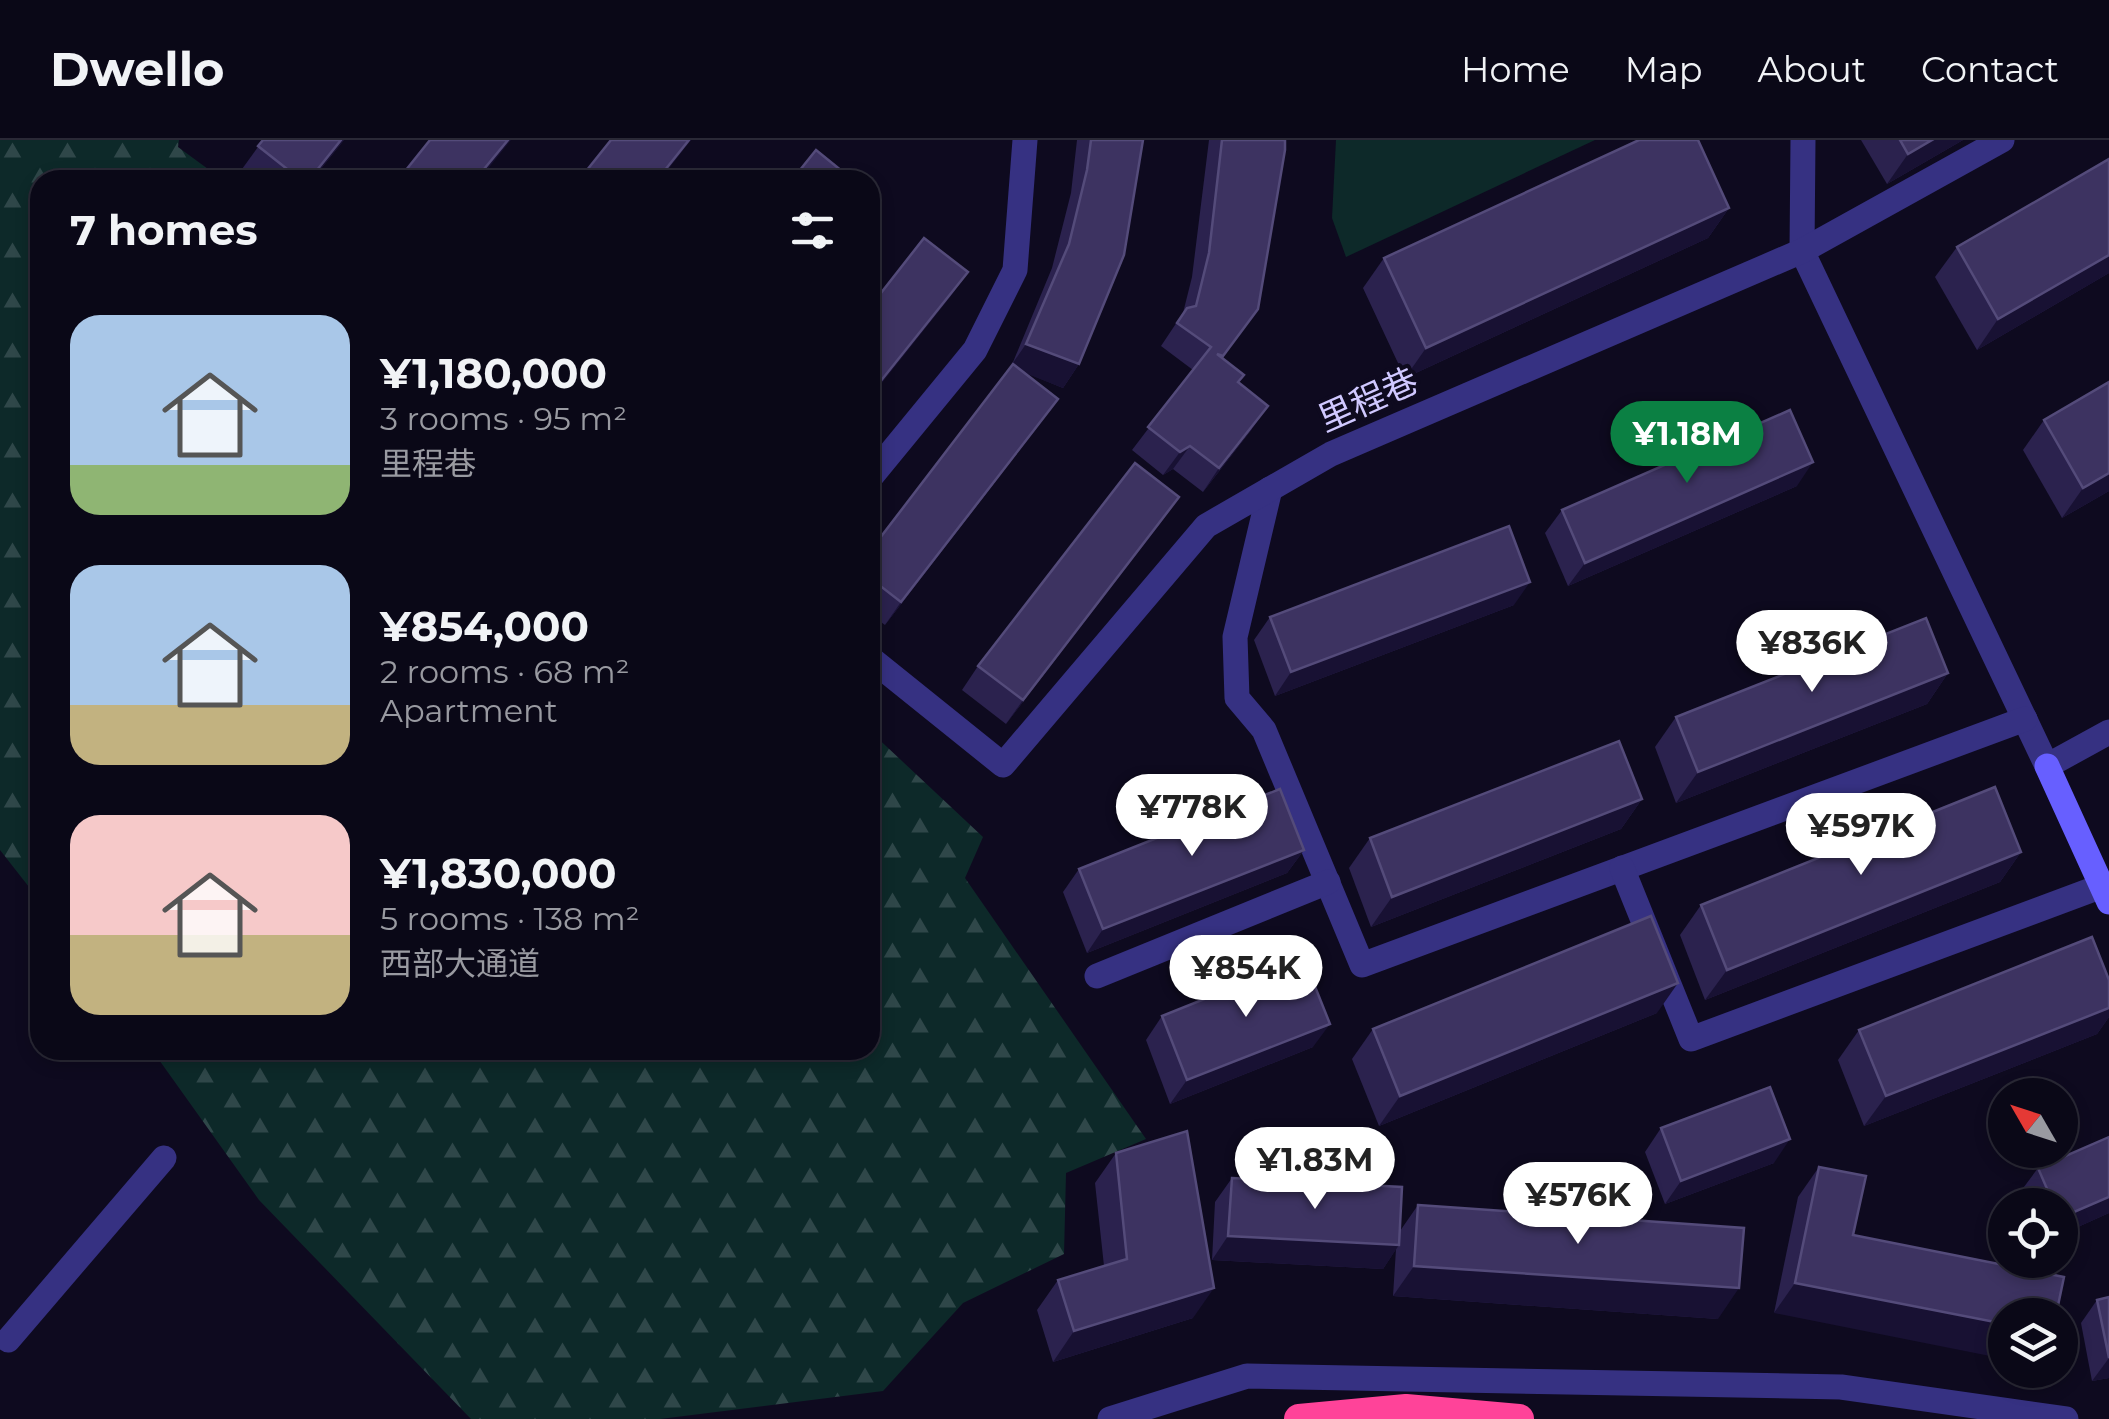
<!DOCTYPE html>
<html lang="en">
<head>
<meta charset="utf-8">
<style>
	body { margin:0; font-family:Montserrat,"Noto Sans SC",sans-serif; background:#131120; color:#f1f3f6; height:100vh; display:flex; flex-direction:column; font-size:38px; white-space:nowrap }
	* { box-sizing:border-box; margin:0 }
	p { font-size:32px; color:#999aa1 }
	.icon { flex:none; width:55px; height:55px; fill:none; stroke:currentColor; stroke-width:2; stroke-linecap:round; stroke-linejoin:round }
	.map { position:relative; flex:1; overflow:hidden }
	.side { position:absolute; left:30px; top:30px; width:850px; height:890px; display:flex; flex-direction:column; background:#0a0817; border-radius:30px; box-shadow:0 5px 15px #0003,0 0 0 2px #2a2936 }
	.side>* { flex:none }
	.needle { width:65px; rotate:309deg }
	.controls { position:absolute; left:1988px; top:938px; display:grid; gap:20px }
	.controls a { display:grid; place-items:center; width:90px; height:90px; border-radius:50%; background:#0a0817; box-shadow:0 5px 15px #0003,0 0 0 2px #2a2936; font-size:50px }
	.price { position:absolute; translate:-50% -85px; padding:0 22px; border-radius:35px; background:#fff; color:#222; font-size:32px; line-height:65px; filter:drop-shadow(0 2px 5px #0008) }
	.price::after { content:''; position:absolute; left:50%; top:60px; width:30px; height:22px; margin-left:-15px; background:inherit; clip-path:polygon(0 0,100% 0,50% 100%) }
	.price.active { background:#0b8043; color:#fff }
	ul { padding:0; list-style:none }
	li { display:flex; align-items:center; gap:30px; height:250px; padding:0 40px }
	li span { display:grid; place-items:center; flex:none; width:280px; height:200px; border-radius:30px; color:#555 }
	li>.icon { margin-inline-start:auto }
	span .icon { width:120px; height:120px; fill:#fffc; stroke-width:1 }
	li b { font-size:42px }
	h2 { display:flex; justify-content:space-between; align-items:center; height:120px; padding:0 40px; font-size:42px }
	header { display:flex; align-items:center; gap:60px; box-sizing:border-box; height:140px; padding:0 50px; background:#0a0817; border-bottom:2px solid #2a2936 }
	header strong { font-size:48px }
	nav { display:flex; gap:55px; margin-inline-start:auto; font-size:35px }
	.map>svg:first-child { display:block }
	.green { fill:#0d2929 }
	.forest { fill:url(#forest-firs) }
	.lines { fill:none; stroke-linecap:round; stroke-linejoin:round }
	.street { stroke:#363182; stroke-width:25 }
	.secondary { stroke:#675fff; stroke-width:25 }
	.highway-bridge { stroke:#ff4399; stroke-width:30 }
	.wall { fill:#2b224e }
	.shaded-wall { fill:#181133 }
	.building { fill:#3d3361; stroke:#544b7a; stroke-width:2.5 }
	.labels { text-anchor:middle; stroke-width:8; stroke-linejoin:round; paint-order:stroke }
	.street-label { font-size:35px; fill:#d0c8ff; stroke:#0e0a1f }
</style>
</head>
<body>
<header>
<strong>Dwello</strong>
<nav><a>Home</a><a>Map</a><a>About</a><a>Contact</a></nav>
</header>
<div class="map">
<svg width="2109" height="1279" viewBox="0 0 2109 1279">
	<defs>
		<pattern id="forest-firs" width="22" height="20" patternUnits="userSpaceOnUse" patternTransform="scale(2.5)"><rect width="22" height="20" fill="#0d2929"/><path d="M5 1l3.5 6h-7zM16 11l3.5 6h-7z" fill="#2f4749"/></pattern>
	</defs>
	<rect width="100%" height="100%" fill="#0e0a1f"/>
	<polygon class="green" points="1336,0 1595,0 1346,117 1332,78"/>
	<g class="forest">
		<polygon points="0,0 179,0 178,7 223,40 40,40 40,761 0,710"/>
		<polygon points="870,591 983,697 965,738 1146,999 1066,1033 1064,1114 963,1163 883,1251 660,1279 471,1279 259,1060 152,910 870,910"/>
	</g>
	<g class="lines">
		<g class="street">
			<polyline points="1803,0 1802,111 2047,626 2109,592"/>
			<polyline points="870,338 975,210 1015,130 1025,0"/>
			<polyline points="1270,349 1235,497 1237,558 1264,590 1362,825 2025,579"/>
			<polyline points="870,518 1003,625 1206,386 1331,314 1802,111 2002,0"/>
			<polyline points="1622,728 1691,899 2102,746"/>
			<polyline points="1097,836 1328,742"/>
			<polyline points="8,1200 164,1018"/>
			<polyline points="1110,1279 1247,1236 1841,1247 2066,1279"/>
		</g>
		<polyline class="secondary" points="2047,626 2109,762"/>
		<polyline class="highway-bridge" points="1299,1279 1406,1269 1519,1279"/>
	</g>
	<g class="wall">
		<polygon points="263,0 344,0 312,40 242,40 237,36"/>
		<polygon points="1077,0 1143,0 1079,224 1063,248 1024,232 1041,282 885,485 870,474 870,411 1011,227 1052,128 1071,53"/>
		<polygon points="1209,0 1285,0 1223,218 1239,242 1252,289 1203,352 1173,329 1163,335 1132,310 1193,230 1161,206 1183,173 1192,137"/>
		<polygon points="1861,0 1963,0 1887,44"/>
		<polygon points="1729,68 1708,98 1405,238 1363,148 1384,118"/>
		<polygon points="1957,107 2109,133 1977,210 1935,137"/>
		<polygon points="2109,242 2109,351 2062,378 2023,310 2044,280"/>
		<polygon points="1797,346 1568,446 1545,393 1562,370"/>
		<polygon points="1179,357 1006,584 962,550 978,526"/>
		<polygon points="1514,465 1275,556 1254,500 1270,477"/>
		<polygon points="1948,533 1927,564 1676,663 1655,607 1676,577"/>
		<polygon points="1642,659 1621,689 1371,787 1349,728 1370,698"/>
		<polygon points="1304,710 1287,733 1087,813 1063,752 1079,729"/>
		<polygon points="2021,712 2000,742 1705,860 1680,795 1701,765"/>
		<polygon points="2109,840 2109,877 2097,894 1864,986 1838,920 1859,890"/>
		<polygon points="1657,873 1379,986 1352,919 1373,889"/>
		<polygon points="1162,876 1313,907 1170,964 1146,900"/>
		<polygon points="1661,988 1774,1023 1665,1064 1645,1012"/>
		<polygon points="2109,997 2109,1073 2060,1095 2060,1065 2027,1065 2021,1051 2038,1028"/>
		<polygon points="1116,1013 1193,1178 1053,1222 1037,1170 1058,1140 1104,1126 1095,1043"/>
		<polygon points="1819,1027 1853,1095 1774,1173 1798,1057"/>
		<polygon points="1232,1038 1400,1091 1418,1065 1718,1179 1393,1156 1396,1109 1383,1129 1212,1120 1215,1062"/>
		<polygon points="2109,1157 2109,1238 2092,1241 2081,1183 2097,1160"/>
	</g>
	<g class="shaded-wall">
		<polygon points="341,0 344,0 312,40 309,40"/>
		<polygon points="508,0 511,0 479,40 475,40"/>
		<polygon points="689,0 691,0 660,40 657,40"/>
		<polygon points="1932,0 1963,0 1887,44 1908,14"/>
		<polygon points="1729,68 1708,98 1405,238 1426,208"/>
		<polygon points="2109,115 2109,133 1977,210 1998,179"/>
		<polygon points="968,132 951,156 870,258 870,255"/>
		<polygon points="1026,204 1079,224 1063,248 1010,227"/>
		<polygon points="1058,259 1041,282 885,485 901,462"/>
		<polygon points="1268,266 1252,289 1203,352 1219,328"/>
		<polygon points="1190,306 1173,329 1163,335 1180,312"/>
		<polygon points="1813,322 1797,346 1568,446 1585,423"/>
		<polygon points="2109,333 2109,351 2062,378 2083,348"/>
		<polygon points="1179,357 1163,380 1006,584 1023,560"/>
		<polygon points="1530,442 1514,465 1275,556 1291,532"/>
		<polygon points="1948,533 1927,564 1676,663 1698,632"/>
		<polygon points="1642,659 1621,689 1371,787 1392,757"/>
		<polygon points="1304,710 1287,733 1087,813 1103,789"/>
		<polygon points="2021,712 2000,742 1705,860 1727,830"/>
		<polygon points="1678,843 1657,873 1379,986 1400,956"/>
		<polygon points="2109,868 2109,877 2097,894 1864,986 1886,956"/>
		<polygon points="1330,884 1313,907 1170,964 1187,940"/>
		<polygon points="1790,999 1774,1023 1665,1064 1681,1041"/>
		<polygon points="2109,1057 2109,1073 2060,1095 2060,1078"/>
		<polygon points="1228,1096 1399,1105 1383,1129 1212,1120"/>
		<polygon points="1414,1126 1739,1148 1718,1179 1393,1156"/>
		<polygon points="1795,1143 2005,1184 2005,1219 1774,1173"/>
		<polygon points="1214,1148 1193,1178 1053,1222 1074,1191"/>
		<polygon points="2109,1218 2109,1238 2092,1241"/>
	</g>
	<g class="building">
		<polygon points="263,0 341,0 309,40 301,40 258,6"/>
		<polygon points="430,0 508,0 475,40 398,40"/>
		<polygon points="611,0 689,0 657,40 579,40"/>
		<polygon points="1091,0 1143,0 1124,115 1079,224 1026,204 1069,104 1087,30"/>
		<polygon points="1222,0 1285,0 1285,10 1258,169 1223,216 1217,214 1244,235 1238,242 1268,266 1219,328 1190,306 1180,312 1148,287 1211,207 1177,183 1187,168 1196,166 1209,113"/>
		<polygon points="1639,0 1698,0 1729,68 1426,208 1384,118"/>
		<polygon points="1900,0 1932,0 1908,14"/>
		<polygon points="816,10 853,40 792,40"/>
		<polygon points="2109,19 2109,115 1998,179 1957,107"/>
		<polygon points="924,98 968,132 872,252 870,250 870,167"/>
		<polygon points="1013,224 1058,259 901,462 870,438 870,411"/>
		<polygon points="2109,242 2109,333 2083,348 2044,280"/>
		<polygon points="1790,270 1813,322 1585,423 1562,370"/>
		<polygon points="1135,323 1179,357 1023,560 978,526"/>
		<polygon points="1509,386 1530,442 1291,532 1270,477"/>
		<polygon points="1926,478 1948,533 1698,632 1676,577"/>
		<polygon points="1619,601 1642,659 1392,757 1370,698"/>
		<polygon points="1995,647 2021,712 1727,830 1701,765"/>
		<polygon points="1280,649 1304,710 1103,789 1079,729"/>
		<polygon points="1651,776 1678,843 1400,956 1373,889"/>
		<polygon points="2092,797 2109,840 2109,868 1886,956 1859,890"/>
		<polygon points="1304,819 1330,884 1187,940 1162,876"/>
		<polygon points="1770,947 1790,999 1681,1041 1661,988"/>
		<polygon points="1187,991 1214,1148 1074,1191 1058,1140 1127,1119 1116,1013"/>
		<polygon points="2109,997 2109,1057 2060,1078 2060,1065 2054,1065 2038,1028"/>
		<polygon points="1819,1027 1866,1036 1853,1095 2064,1137 2056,1175 2005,1175 2005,1184 1795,1143"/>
		<polygon points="1232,1038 1402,1047 1399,1105 1228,1096"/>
		<polygon points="1418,1065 1744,1088 1739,1148 1414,1126"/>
		<polygon points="2109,1157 2109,1218 2097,1160"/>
	</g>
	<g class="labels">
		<g class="street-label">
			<text transform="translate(1368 260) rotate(-24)" y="12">里程巷</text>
		</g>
	</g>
</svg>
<div class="controls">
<a><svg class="needle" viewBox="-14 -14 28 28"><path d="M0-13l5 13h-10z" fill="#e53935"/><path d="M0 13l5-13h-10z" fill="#999aa1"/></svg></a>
<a><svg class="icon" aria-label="locate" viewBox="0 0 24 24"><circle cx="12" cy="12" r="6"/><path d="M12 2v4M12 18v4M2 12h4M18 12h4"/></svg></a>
<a><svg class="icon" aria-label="layers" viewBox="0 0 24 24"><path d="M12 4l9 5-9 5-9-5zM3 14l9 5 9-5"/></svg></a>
</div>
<b class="price active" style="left:1687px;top:346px">¥1.18M</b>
<b class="price" style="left:1812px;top:555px">¥836K</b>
<b class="price" style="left:1192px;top:719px">¥778K</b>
<b class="price" style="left:1861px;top:738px">¥597K</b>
<b class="price" style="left:1246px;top:880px">¥854K</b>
<b class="price" style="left:1315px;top:1072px">¥1.83M</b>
<b class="price" style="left:1578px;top:1107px">¥576K</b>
<section class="side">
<h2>7 homes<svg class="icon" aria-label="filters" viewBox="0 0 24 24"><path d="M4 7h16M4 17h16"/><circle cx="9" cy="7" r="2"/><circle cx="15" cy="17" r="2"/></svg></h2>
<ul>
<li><span style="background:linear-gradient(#a9c7e8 75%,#8fb573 0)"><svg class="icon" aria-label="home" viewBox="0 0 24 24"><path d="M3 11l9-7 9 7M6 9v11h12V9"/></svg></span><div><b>¥1,180,000</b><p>3 rooms · 95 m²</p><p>里程巷</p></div></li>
<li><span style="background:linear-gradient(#a9c7e8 70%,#c2b280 0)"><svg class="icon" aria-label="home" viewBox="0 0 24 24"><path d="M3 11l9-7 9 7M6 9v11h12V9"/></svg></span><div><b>¥854,000</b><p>2 rooms · 68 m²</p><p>Apartment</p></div></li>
<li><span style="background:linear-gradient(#f6c9c9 60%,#c2b280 0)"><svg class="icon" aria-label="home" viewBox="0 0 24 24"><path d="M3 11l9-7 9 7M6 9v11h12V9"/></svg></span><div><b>¥1,830,000</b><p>5 rooms · 138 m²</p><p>西部大通道</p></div></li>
</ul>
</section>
</div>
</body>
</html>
